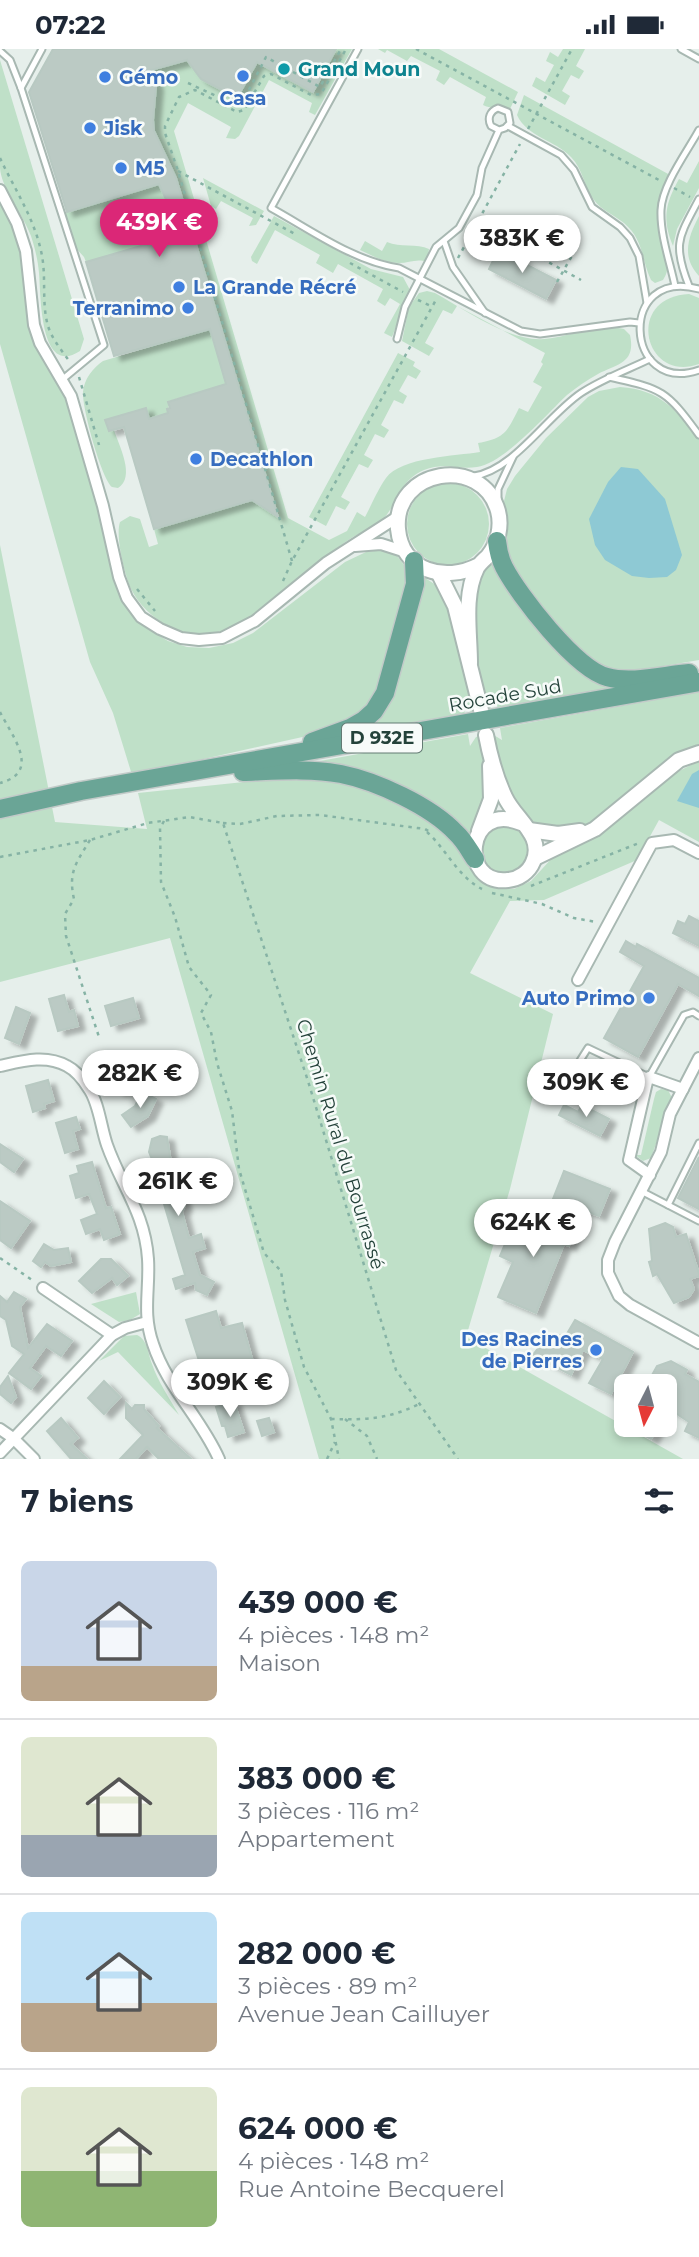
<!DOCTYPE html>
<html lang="fr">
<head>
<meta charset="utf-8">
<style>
	body { margin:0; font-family:Montserrat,sans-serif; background:#f6f6f7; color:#1f2937; height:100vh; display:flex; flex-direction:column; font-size:26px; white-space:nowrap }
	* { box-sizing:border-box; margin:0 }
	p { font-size:23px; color:#747a83 }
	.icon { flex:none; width:38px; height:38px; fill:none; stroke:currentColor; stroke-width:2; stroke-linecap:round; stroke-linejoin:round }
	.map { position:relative; height:1410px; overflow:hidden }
	.panel { display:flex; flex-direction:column; background:#fff; flex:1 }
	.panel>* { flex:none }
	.needle { width:46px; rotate:186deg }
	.fabs { position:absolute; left:614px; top:1325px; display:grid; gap:14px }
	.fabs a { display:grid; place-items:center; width:63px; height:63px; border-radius:10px; background:#fff; box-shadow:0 4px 10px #0003; font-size:35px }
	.price { position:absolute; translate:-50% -60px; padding:0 16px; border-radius:24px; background:#fff; color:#222; font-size:23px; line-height:46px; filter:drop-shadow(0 2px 4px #0008) }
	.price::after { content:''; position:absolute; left:50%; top:42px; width:21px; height:16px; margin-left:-10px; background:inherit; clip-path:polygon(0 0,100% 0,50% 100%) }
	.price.active { background:#db2777; color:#fff }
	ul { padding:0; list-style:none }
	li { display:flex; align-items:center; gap:21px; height:175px; padding:0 21px }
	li+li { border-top:2px solid #e0e1e3 }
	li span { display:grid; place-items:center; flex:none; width:196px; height:140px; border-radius:10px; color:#555 }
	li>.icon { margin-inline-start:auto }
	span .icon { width:84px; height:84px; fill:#fffc; stroke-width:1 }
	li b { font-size:30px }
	h2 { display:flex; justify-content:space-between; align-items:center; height:84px; padding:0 21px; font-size:30px }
	.status { display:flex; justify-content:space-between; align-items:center; height:49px; padding:0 35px; background:#fff; direction:ltr }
	.status svg { height:19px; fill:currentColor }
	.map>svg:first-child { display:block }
	.green { fill:#bfe0c8 }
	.water { fill:#8ec9d4 }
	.building { fill:#bbcac4; stroke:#b8c9c2; stroke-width:2; filter:url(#shadow) }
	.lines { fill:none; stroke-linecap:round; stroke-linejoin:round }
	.service-casing { stroke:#a8b8b2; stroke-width:9 }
	.minor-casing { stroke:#a8b8b2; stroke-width:14 }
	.tertiary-casing { stroke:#a8b8b2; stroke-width:18 }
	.primary-casing { stroke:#c2cac8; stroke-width:21 }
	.path { stroke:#86b3a5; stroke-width:2.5; stroke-dasharray:3.5 5; stroke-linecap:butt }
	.service { stroke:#fff; stroke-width:5 }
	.minor { stroke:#fff; stroke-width:10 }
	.tertiary { stroke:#fff; stroke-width:14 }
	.primary { stroke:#6aa596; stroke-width:18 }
	.culture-dot { fill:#0f9aa8; stroke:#f7fbf9; stroke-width:2.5 }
	.shop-dot { fill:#3f7fe0; stroke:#f7fbf9; stroke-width:2.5 }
	.labels { text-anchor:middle; stroke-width:5; stroke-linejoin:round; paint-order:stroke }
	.shield { fill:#f7fbf9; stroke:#637a73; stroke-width:2 }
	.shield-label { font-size:18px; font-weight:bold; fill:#24423a }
	.culture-label { font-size:19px; font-weight:bold; fill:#0d838f; stroke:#f7fbf9; text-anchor:start }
	.shop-label { font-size:19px; font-weight:bold; fill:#366cbe; stroke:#f7fbf9; text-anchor:start }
	.street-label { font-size:19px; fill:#24423a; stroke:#f7fbf9 }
</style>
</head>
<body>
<div class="status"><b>07:22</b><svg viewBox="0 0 49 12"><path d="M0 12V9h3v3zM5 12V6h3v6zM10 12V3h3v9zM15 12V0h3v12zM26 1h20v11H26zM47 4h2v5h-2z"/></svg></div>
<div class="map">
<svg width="699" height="1410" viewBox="0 0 699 1410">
	<defs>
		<filter id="shadow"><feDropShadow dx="7" dy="4.5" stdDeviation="2" flood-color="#0004"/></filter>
	</defs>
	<rect width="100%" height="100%" fill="#e6efeb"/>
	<g class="green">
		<path d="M336,0h16l-37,66 -6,-3 3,-9 -43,-23 -30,56 -4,3 -9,-1 5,-11 -43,-24 -14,28 114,387 41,22 18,-9 10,-19 8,5c7,-13 13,-28 21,-39 15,-21 70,-22 94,-26l-2,-9c27,-5 29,-11 41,-35l9,4 14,-25 -9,-5 10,-18 -2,-2 4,-9 -88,-47 -5,8 -9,-4 -18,33 9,5 -5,8 -27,-15 7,-34 10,-14 8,-2 8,2c31,17 74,49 109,46 27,-2 53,-16 80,-10l6,6c6,28 -12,29 -32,39 -11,6 -21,13 -31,21 -20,19 -63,68 -90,72 -19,3 -33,-5 -53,3 -27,12 -25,34 -43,51 -8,8 -19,11 -28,16 -11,7 -20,14 -30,22 -44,33 -93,98 -155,67 -15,-8 -29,-21 -37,-37 -6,-14 -16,-52 -11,-67l10,-6 10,3 9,28 9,-3 -4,-15 98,-29 21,14 3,-2 -100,-333c-8,-18 -23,-38 -23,-58 -1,-20 4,-30 -2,-51l36,-10 14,18 36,20 20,-36 56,29z"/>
		<path d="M378,0h61l79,43 -8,17c-9,-4 -18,1 -27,-4l3,-8 -36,-20 -6,8 -8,-5 4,-9 -29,-15 -4,5 -20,-11 -2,3z"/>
		<polygon points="563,0 585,0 576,17 584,22 579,30 571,26 562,42 570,47 565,56 532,37 536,28 545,33 554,16 546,12 550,3 558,8"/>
		<path d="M0,11l84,279 -4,12c-41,27 -39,-58 -41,-78 -1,-12 -4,-25 -8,-37 -7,-20 -30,-48 -31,-68 0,-36 0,-73 0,-108z"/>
		<path d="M524,46l146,80c-3,15 -12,26 -12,42 1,21 18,44 5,63l-8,3 -4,-3c-10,-21 -7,-40 -27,-57 -10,-8 -23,-13 -30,-23 -10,-13 -11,-31 -23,-43 -16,-17 -44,-20 -54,-42z"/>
		<path d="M699,112v27l-22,41 -4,17c-11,-27 -8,-42 6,-67l8,4z"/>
		<polygon points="203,129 264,162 256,176 249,177 253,169 221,152 216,160 211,157"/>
		<polygon points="159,135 182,185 86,213 84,208 75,198 65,164"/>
		<polygon points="0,153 15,184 22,205 31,285 38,301 63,340 71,362 100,463 112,525 128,561 143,577 168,592 187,598 209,599 233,594 253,584 345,513 366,503 382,501 397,507 408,521 411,534 385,633 360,670 307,687 132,726 113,664 90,613 0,295"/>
		<polygon points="274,167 371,220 403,228 410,241 392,288 384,284 400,255 390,249 385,257 377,252 383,240 338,215 333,224 316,214 320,206 275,181 257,215 252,212 251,208"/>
		<path d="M699,167v60c-18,-19 -11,-39 0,-60z"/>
		<path d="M365,192l17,10 5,-9c13,6 30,1 42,7l-2,13c-10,-4 -18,1 -28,1 -14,0 -26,-7 -39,-13z"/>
		<path d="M689,245l10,4v66c-55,20 -75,-67 -10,-70z"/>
		<path d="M210,280l16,55 -57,17 -1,12 -19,6 -4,-11 -39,12 3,11 5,-1c5,16 22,47 4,58l-6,-1c-11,-10 -30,-79 -29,-95 1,-13 10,-24 20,-31z"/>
		<polygon points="398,304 415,313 413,317 421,322 416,330 408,326 399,342 407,347 403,355 394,351 381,376 389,381 384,389 375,385 364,406 373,411 368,419 359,415 341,448 350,453 345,461 336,457 326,477 309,468"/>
		<path d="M620,338c41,3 55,22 79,52v221l-76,13 -27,-6 -73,-77 -20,-45 4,-21 -3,-23 3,-12 8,-13 31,-38 42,-41 11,-6z"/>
		<circle cx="448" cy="475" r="41"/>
		<polygon points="0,496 55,773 147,780 138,744 272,730 323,729 360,738 441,777 469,813 477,828 491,837 514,840 531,832 553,808 595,788 671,726 699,712 699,793 659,771 637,811 544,851 510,852 470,924 553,965 510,1140 466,1288 683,1410 319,1410 170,889 0,933"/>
		<path d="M494,512l77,98 61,27 -134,25 -2,-12 -6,10h-3c-6,-33 -21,-102 -8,-132 3,-6 10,-11 15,-16z"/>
		<polygon points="422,527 439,538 446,547 475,662 471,663 464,657 465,668 359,687 357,684 361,682"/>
		<polygon points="699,643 699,699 596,771 581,778 569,781 538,776 521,763 510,750 492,685 502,691 500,679"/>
		<path d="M468,685l2,12 6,-9 4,-1c5,28 12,60 -2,86 -2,5 -6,10 -9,15l-12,-10 -148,-64z"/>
		<circle cx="506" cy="801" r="24"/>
		<polygon points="661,1040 668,1041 672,1049 651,1109 643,1112 635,1106 641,1106 654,1050 656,1043"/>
		<polygon points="136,1243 140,1265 130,1271 119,1273 91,1255"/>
		<path d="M137,1286c11,5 11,19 15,29 6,18 18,35 27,51l-61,-63 -19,9 25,-25z"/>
	</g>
	<g class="water">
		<polygon points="621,418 638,420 665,450 682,506 676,521 667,528 649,529 632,527 605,511 595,496 589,470 608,433"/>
		<polygon points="699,721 699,759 677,752 692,725"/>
	</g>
	<g class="building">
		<polygon points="53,0 336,0 313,43 257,13 237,49 201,30 187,11 151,21 156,37 153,71 154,82 176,129 278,468 252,451 154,480 124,378 109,382 105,371 146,359 149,370 168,364 167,360 170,359 168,353 226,335 210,280 114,307 86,213 182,185 159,135 67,163 29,43"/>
		<polygon points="498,201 556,231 546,250 489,220"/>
		<polygon points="689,867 699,872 699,897 673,884 678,872 685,875"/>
		<polygon points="626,892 636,898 637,895 699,929 699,947 678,935 638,1008 604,989 644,917 620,903"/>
		<polygon points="64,946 69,963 74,961 78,977 58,982 49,950"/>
		<polygon points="133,949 139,969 111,977 105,957"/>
		<polygon points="16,958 30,964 19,995 5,989"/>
		<polygon points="114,1005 134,1009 129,1028 133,1038 118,1042 111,1018"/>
		<polygon points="596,1011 606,1016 604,1022 611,1025 602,1043 581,1032 585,1024 588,1026"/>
		<polygon points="48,1031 54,1052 44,1055 45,1059 33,1063 26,1037"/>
		<polygon points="142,1043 156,1050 148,1067 131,1078 122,1066 135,1057"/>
		<polygon points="564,1056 578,1063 582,1056 609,1070 600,1087 559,1066"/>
		<polygon points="76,1068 80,1080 73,1082 78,1100 65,1104 56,1074"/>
		<polygon points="160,1087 167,1088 171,1114 185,1157 182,1163 189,1189 201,1185 205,1199 193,1203 200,1226 214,1233 207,1246 196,1241 195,1234 176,1240 173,1230 185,1226 164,1155 166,1154 158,1125 149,1103 152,1090"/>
		<polygon points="0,1095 23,1110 14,1123 0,1113"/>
		<polygon points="699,1108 699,1160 678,1149"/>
		<polygon points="92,1113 106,1159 111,1158 120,1185 104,1191 100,1180 86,1185 81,1171 97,1165 89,1145 76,1149 70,1127 79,1124 77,1117"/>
		<polygon points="564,1122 610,1140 599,1167 553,1150"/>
		<polygon points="0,1152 30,1172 11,1199 0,1191"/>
		<polygon points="534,1161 576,1179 569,1197 564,1195 536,1264 498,1248 513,1213 500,1207 514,1174 526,1180"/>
		<polygon points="665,1174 673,1178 676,1188 686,1185 699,1225 699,1227 690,1230 694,1240 689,1248 674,1254 657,1225 653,1227 649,1213 652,1212 649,1180"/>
		<polygon points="44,1195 54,1201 68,1199 71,1213 51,1217 45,1213 41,1218 33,1212"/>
		<polygon points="101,1210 111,1210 128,1227 117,1236 112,1229 92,1244 79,1232"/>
		<polygon points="14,1243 26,1250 20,1258 28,1299 47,1275 72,1292 61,1307 46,1297 30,1319 41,1327 31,1340 9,1324 24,1305 12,1297 6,1271 0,1267 0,1247 7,1253"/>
		<polygon points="216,1262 221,1279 242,1274 260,1338 230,1347 221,1332 202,1337 196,1316 200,1315 186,1271"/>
		<polygon points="575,1271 633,1303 611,1345 589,1334 603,1310 583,1301 571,1326 533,1306 539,1298 545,1301 554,1285 565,1288"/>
		<polygon points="671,1312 687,1321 685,1325 699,1333 699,1389 685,1382 689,1373 665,1357 665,1337 646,1337 657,1317"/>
		<polygon points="8,1327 16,1348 11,1354 0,1345 0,1338"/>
		<polygon points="104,1332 120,1348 104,1365 88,1349"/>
		<polygon points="234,1353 244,1383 228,1388 225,1377 222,1377 216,1358"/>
		<polygon points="126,1354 132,1360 135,1356 144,1356 144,1360 159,1377 157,1379 191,1410 159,1410 147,1398 136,1410 120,1410 143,1386 126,1369"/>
		<polygon points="61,1369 78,1389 71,1395 87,1410 71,1410 47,1382"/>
		<polygon points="269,1369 274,1383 262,1387 257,1372"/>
		<polygon points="626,1376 659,1376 651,1390"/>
	</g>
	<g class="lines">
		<defs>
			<g id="service">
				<path d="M358,0l-87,159c40,22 82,53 128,60l122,63 19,3 90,-12 9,1"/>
				<polyline points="681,0 699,10"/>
				<polyline points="0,2 10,11 21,39 104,296 63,330"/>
				<polyline points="21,39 42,0"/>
				<polyline points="508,77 561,106 574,121 592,158 620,178 630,189 639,207 647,254"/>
				<polyline points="444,192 453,218 485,264"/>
				<path d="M675,237c-5,-24 -15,-51 -14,-76 1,-25 26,-58 38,-80"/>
				<path d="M689,237c-17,-43 -10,-49 10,-87"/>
				<path d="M699,240c-82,-23 -75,107 0,81"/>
				<path d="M397,290l8,-32 31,-60 23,-19 18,-33 5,-27 17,-38 6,-2 5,-5 -2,-11 -10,-4c-8,3 -11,10 -7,18l8,4"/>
				<path d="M609,328c54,12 57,13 90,58"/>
				<path d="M474,427c40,-6 73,-60 107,-83 21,-14 46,-23 69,-34"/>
				<polyline points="498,450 498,440 513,408"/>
				<polyline points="576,1018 588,999 649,1028 684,966 693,963 699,967"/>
				<polyline points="641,1142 699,1172"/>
				<polyline points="668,1156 699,1094"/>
			</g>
			<g id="minor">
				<polyline points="0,141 17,174 26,202 34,276 40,294 71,347 103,457 119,528 127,549 141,568 160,580 181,589 199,591 222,589 255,572 326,514 399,467"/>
				<polyline points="355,497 381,495 406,503"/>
				<polyline points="578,931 652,794 674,791 699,804"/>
				<polyline points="699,1009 670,1065 661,1103 615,1193 608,1211 608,1224 619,1247 630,1256 699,1294"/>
				<path d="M0,1017c22,-5 46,-12 67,0 8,4 17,15 22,23 10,14 12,39 18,56 14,40 38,68 41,114 2,30 -6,54 5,85 14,43 48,74 66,115"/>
				<polyline points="650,1126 629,1111 647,1033 649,1028 683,1040"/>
				<polyline points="43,1239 112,1286"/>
				<polyline points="0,1380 13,1389 34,1410"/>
				<polyline points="0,1404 112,1286 125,1279 147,1273"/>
			</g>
			<g id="tertiary">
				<polyline points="439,525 455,557 481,661"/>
				<path d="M470,614c0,-30 -7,-67 7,-95 3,-5 7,-8 11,-12 10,-12 14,-30 10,-45 -16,-57 -105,-42 -100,18 4,42 47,54 81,36"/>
				<path d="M486,686c4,21 10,43 19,62 10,22 40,39 28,65 -4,10 -14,17 -25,18 -50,6 -42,-80 13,-57"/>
				<polyline points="529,781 558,785 580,782"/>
				<polyline points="479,782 491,750 490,717"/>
				<polyline points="535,809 595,780 679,711 699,704"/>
			</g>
			<g id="primary">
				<path d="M497,492c1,9 3,18 7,26 15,29 72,102 103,110 24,7 57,-2 82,-4"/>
				<polyline points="312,693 350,679 364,671 374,662 385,644 415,535 414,512"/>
				<path d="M243,723c32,-1 66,-4 98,2 35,7 90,32 115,59 8,7 13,17 19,26"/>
				<polyline points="0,760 81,742 699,633"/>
			</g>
		</defs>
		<use href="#service" class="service-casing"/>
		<use href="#minor" class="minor-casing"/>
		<use href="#tertiary" class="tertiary-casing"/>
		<use href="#primary" class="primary-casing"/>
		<g class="path">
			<polyline points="416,0 659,131"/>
			<polyline points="188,34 240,58 266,8 320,38 341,0"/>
			<polyline points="528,80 572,0"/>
			<path d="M0,109c14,30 34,60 41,93 6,25 0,50 7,75 4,13 14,25 22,36"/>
			<polyline points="178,122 295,185"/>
			<polyline points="674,139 690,148"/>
			<polyline points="497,185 581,231"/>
			<polyline points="458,209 520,95"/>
			<polyline points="350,214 403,243"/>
			<polyline points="557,233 577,198"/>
			<polyline points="418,251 431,257"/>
			<polyline points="79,328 99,396"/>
			<polyline points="292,512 178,122 165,84 165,77 179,48 195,41 237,63 244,61 264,27 271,25 311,46 321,45 346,0"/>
			<polyline points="283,532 292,512 437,249"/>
			<polyline points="137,540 155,562"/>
			<path d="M0,663c12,24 42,60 0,71"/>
			<polyline points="164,772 160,779 161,833 175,868 189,918 211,946 201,964 211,983 217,1014 232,1062 239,1120 256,1177 264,1204 281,1222 285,1251 304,1318 331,1370 339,1410"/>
			<polyline points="223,774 240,775 277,767 320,766 425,780 430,783"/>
			<path d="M427,783c19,17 32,46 55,57"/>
			<path d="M90,791c-14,23 -22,32 -16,59l-9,15 1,22 33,101"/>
			<polyline points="0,808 90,791 148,774 189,768 223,774 308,1032 396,1321 458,1410"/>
			<polyline points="531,837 639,794"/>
			<polyline points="492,844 542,855 574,869 596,873"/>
			<polyline points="0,1209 35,1233"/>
			<path d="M331,1370c35,1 58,0 88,-15"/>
			<polyline points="345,1370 367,1387 377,1410"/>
			<polyline points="327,1410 335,1393"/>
		</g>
		<use href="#service" class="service"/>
		<use href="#minor" class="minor"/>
		<use href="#tertiary" class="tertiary"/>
		<use href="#primary" class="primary"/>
	</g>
	<circle class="culture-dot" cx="284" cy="20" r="7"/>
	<g class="shop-dot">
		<circle cx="243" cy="27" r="7"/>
		<circle cx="105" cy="28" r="7"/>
		<circle cx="90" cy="79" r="7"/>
		<circle cx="121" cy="119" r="7"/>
		<circle cx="179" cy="238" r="7"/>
		<circle cx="188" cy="259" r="7"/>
		<circle cx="196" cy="410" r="7"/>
		<circle cx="649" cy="949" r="7"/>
		<circle cx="596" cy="1301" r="7"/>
	</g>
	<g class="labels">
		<rect class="shield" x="342" y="674.5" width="80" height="29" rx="5"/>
		<g class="shield-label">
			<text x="382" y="695">D 932E</text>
		</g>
		<g class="culture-label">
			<text x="298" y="27">Grand Moun</text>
		</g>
		<g class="shop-label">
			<text x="119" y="35">Gémo</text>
			<text x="243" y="56" text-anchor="middle">Casa</text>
			<text x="104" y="86">Jisk</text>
			<text x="135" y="126">M5</text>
			<text x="193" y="245">La Grande Récré</text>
			<text x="174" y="266" text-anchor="end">Terranimo</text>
			<text x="210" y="417">Decathlon</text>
			<text x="635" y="956" text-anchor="end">Auto Primo</text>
			<text x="582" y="1297" text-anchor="end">Des Racines<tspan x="582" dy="22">de Pierres</tspan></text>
		</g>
		<g class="street-label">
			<text transform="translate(505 646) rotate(-10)" y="7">Rocade Sud</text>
			<text transform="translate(341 1095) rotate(73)" y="7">Chemin Rural du Bourrassé</text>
		</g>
	</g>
</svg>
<div class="fabs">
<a><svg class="needle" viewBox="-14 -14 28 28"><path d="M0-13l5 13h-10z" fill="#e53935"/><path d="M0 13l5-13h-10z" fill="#747a83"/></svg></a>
</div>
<b class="price active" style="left:159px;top:210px">439K €</b>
<b class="price" style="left:522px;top:226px">383K €</b>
<b class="price" style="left:140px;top:1061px">282K €</b>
<b class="price" style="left:586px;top:1070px">309K €</b>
<b class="price" style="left:178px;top:1169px">261K €</b>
<b class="price" style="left:533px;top:1210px">624K €</b>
<b class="price" style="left:230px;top:1370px">309K €</b>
</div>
<section class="panel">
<h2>7 biens<svg class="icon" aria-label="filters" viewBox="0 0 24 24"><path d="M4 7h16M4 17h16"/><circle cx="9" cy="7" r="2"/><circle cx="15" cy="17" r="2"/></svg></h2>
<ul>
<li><span style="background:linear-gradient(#c9d6e8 75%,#b9a48a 0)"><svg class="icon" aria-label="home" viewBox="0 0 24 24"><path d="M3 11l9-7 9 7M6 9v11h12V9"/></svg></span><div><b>439 000 €</b><p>4 pièces · 148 m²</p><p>Maison</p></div></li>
<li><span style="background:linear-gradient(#dfe7d0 70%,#9aa5b1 0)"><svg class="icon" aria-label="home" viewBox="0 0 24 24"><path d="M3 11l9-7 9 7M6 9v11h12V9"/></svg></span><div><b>383 000 €</b><p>3 pièces · 116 m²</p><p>Appartement</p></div></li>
<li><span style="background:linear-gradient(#bfe0f5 65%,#b9a48a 0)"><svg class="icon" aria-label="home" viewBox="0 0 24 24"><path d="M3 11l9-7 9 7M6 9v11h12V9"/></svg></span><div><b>282 000 €</b><p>3 pièces · 89 m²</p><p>Avenue Jean Cailluyer</p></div></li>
<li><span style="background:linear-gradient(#dfe7d0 60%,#8fb573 0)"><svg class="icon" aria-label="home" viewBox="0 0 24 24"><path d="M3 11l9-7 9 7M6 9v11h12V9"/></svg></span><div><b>624 000 €</b><p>4 pièces · 148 m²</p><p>Rue Antoine Becquerel</p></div></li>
</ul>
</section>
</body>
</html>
